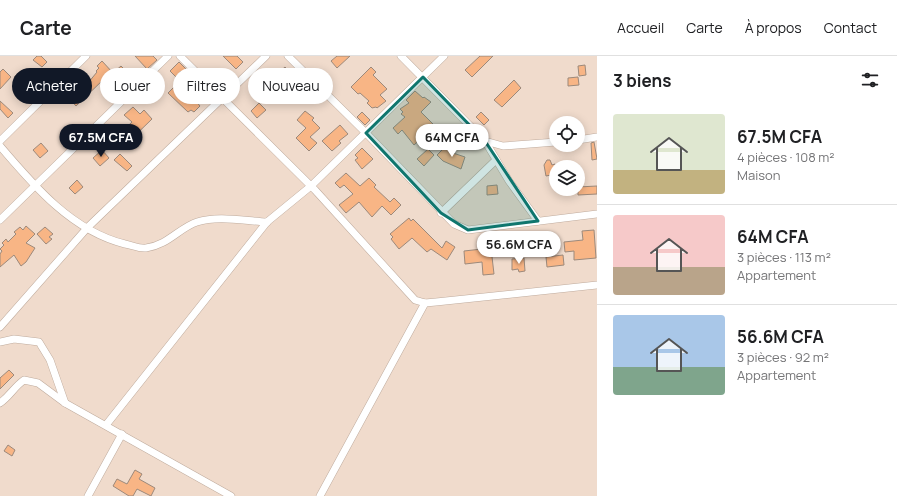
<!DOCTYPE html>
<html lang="fr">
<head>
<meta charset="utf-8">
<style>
	body { margin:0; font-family:Manrope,sans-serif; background:#f2f2f2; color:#202124; height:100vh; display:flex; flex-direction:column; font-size:15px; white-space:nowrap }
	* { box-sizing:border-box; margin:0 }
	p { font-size:13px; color:#757577 }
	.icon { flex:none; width:22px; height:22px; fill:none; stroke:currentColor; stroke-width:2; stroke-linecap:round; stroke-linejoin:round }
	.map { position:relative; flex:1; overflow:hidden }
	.drawer { display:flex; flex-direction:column; background:#fff; width:300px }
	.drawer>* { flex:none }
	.guide { position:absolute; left:12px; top:12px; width:380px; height:36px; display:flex; gap:8px }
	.buttons { position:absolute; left:549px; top:60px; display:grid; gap:8px }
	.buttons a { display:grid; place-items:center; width:36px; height:36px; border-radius:50%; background:#fff; box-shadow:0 2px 10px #0003; font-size:20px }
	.price { position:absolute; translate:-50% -34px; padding:0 9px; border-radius:14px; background:#fff; color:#222; font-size:13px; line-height:26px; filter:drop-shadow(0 1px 2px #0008) }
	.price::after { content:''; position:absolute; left:50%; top:24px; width:12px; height:9px; margin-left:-6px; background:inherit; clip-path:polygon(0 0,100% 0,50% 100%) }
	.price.selected { background:#111827; color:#fff }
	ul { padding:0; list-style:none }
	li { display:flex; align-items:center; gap:12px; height:100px; padding:0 16px }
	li+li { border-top:1px solid #e0e0e0 }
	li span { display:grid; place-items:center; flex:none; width:112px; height:80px; border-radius:4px; color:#555 }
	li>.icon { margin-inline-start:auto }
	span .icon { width:48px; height:48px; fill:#fffc; stroke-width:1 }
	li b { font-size:17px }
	h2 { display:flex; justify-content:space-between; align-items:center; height:48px; padding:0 16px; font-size:17px }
	.pill { padding:0 14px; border-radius:18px; background:#fff; box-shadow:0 2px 10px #0003; font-size:14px; line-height:36px }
	.pill.selected { background:#111827; color:#fff }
	header { display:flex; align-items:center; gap:24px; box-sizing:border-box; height:56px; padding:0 20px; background:#fff; border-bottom:1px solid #e0e0e0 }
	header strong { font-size:19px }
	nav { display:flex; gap:22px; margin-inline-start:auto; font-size:14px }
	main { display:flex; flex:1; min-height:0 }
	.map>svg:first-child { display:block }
	.building { fill:#f8b585; stroke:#9c897b }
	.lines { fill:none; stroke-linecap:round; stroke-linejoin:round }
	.minor-casing { stroke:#bfab9d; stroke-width:8 }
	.minor { stroke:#fff; stroke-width:7 }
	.marked { fill:#0f766e; fill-opacity:0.2; stroke:#0f766e; stroke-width:3; stroke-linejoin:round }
</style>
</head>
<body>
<header>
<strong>Carte</strong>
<nav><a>Accueil</a><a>Carte</a><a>À propos</a><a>Contact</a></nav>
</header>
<main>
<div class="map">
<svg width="597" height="440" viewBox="0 0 597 440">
	<rect width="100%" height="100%" fill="#f0dbcc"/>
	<g class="building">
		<polygon points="37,0 41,0 47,6 42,11 33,4"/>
		<polygon points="135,0 153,0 157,4 147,13"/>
		<polygon points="223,0 237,0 243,6 236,13"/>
		<polygon points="337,0 350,0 337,12 331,5"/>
		<polygon points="480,0 493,0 472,21 465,14"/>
		<polygon points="102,5 113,17 121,10 130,19 123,25 120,23 112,30 105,22 76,50 68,41 86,25 88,27 97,16 96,15 99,12 97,10"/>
		<polygon points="179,6 188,15 184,18 181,15 176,21 170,15"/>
		<polygon points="585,9 586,19 579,20 578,10"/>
		<polygon points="285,11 303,30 305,29 312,36 303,45 291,31 287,35 279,26 283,23 277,18"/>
		<polygon points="371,11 376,16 373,19 387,33 380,39 386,45 377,52 376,51 372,52 367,47 369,45 360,37 358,38 351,31"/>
		<polygon points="3,13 11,21 0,33 0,16"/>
		<polygon points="22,14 32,25 23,32 14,21"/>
		<polygon points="578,21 579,29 568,30 568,22"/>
		<polygon points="514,24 521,32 502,51 494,44"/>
		<polygon points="192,25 204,37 195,44 200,50 194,56 191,54 188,56 168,37 178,27 184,33"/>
		<polygon points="415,35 423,42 424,41 431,46 421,56 435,70 414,89 402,74 398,78 393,72 405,61 401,58 403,56 400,53 409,47 406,44"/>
		<polygon points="0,45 13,57 8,62 0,53"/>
		<polygon points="259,47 266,54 257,62 251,55"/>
		<polygon points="133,51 140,58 144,54 152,63 121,93 113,84 132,66 124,59"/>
		<polygon points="305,55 314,62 312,64 320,72 310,81 317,87 309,95 296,82 306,72 297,64"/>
		<polygon points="362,56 370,64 365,69 357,61"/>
		<polygon points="481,56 489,64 484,69 476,61"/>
		<polygon points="340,69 348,78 339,85 341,87 332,95 322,85"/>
		<polygon points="459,76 464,81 459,88 453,81"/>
		<polygon points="594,86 597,103 592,104 591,87"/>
		<polygon points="41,87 48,95 40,102 33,94"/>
		<polygon points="445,91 450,96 465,101 461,113 443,105 437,99"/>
		<polygon points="362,92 373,103 362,113 355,104 358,102 355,99"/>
		<polygon points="428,93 434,99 424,110 417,103"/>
		<polygon points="102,94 109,102 100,110 93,102"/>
		<polygon points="120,98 132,110 127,115 114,104"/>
		<polygon points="547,104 550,104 552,109 555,108 556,118 546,120 544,109"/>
		<polygon points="346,117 360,130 369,122 376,129 374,131 390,146 394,142 401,149 391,159 382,150 372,161 359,146 346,157 339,149 353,138 344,129 340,132 335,127"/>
		<polygon points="77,124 83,131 75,138 69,132"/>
		<polygon points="497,129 498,138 487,139 487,130"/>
		<polygon points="597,130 597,138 578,139 578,131"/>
		<polygon points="409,162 411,165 413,163 442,192 446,185 455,191 447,204 431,193 427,196 412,182 399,193 391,183 393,181 390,178"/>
		<polygon points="26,170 35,178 26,187 35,192 26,206 21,210 14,199 0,211 0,198 2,195 0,193 4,189 2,187 6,183 8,186 16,178 14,176 20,171 23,174"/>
		<polygon points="45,171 53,178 49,181 52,183 46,188 37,178"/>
		<polygon points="594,174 596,202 574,204 574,195 565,196 564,186 583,184 582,175"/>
		<polygon points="543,183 545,196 535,196 534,184"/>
		<polygon points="491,192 494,218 483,219 482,206 465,208 464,195"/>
		<polygon points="563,199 564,209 547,211 546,201"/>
		<polygon points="524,202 525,215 519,216 518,213 512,214 512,203"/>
		<polygon points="9,314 14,319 0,333 0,322"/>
		<polygon points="8,389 15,394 12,400 4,395"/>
		<polygon points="135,414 142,418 139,423 155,432 151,440 137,433 133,440 129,440 113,430 117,423 127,428"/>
	</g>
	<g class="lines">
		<defs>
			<g id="minor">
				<polyline points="180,0 315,134 415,244 425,247 436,246 597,229"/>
				<polyline points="288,0 366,77 454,168 468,174 597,158"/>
				<polyline points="401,0 485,85 509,125 538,165"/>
				<polyline points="578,84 597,81"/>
				<polyline points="0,85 86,0"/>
				<polyline points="485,85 503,90 556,86"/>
				<path d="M0,90c34,40 72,85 125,98 6,1 15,5 21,4 22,-3 33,-20 51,-26 21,-7 48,-1 70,0"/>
				<polyline points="441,157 496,104"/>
				<polyline points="0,164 168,0"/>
				<polyline points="0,271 88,171 266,0"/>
				<polyline points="0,286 14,283 39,286 50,304 65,347"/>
				<path d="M0,347c10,-7 14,-16 24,-23l14,3 27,20 166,93"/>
				<polyline points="106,369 267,166 311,130 444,0"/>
				<polyline points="88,440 122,378"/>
				<polyline points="320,440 425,247"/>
			</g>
		</defs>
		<use href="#minor" class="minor-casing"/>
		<use href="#minor" class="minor"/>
	</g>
	<path class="marked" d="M423,21l62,64 53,80 -70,9 -27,-17 -75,-80z"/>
</svg>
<div class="buttons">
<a><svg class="icon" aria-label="locate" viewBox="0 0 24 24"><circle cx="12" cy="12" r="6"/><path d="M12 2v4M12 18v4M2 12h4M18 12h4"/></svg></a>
<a><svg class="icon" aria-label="layers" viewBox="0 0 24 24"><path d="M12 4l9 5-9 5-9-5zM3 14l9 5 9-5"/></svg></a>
</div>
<b class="price selected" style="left:101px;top:102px">67.5M CFA</b>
<b class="price" style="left:452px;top:102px">64M CFA</b>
<b class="price" style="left:519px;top:209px">56.6M CFA</b>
<div class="guide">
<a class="pill selected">Acheter</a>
<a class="pill">Louer</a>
<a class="pill">Filtres</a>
<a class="pill">Nouveau</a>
</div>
</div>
<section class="drawer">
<h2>3 biens<svg class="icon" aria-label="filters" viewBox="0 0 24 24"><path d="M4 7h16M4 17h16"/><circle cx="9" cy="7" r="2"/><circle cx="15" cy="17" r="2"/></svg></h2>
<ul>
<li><span style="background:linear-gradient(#dfe7d0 70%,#c2b280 0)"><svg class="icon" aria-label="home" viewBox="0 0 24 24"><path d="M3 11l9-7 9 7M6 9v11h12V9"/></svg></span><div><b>67.5M CFA</b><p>4 pièces · 108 m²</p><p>Maison</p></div></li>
<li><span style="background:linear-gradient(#f6c9c9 65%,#b9a48a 0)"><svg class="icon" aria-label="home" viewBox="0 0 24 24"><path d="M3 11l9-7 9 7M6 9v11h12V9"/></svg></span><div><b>64M CFA</b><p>3 pièces · 113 m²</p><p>Appartement</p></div></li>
<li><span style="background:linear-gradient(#a9c7e8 65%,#7fa58c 0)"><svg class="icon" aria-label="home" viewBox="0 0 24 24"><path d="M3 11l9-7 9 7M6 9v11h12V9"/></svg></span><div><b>56.6M CFA</b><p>3 pièces · 92 m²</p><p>Appartement</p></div></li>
</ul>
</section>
</main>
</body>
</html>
